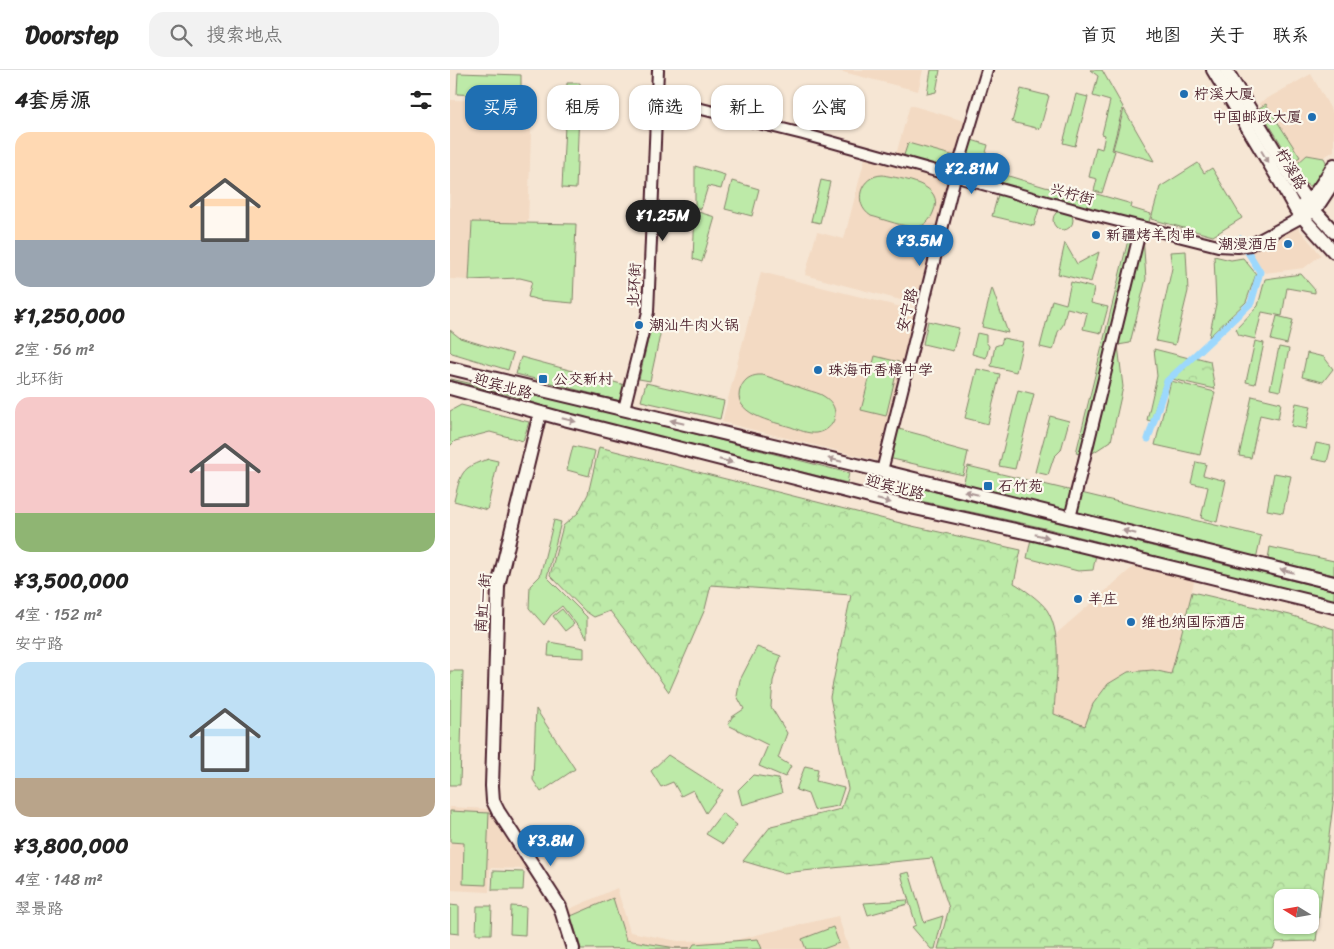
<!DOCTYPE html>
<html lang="zh">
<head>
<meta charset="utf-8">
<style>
	body { margin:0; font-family:Sriracha,"LXGW WenKai TC",sans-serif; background:#f2f2f2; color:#222; height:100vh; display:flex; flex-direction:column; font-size:19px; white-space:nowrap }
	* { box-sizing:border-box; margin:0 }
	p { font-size:16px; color:#767676 }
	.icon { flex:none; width:28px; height:28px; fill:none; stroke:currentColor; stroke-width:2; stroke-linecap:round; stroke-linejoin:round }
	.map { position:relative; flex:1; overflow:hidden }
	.details { display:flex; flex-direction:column; background:#fff; width:450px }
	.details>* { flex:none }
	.banner { position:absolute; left:15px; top:15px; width:475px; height:45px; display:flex; gap:10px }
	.needle { width:32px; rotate:281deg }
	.controls { position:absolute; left:824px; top:819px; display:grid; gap:10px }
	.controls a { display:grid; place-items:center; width:45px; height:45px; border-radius:10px; background:#fff; box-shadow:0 1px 4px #0004; font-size:25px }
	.price { position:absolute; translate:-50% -42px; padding:0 11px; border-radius:18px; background:#1f6fb2; color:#fff; font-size:16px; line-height:32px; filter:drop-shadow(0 1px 2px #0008) }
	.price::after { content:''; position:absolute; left:50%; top:30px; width:15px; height:11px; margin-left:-8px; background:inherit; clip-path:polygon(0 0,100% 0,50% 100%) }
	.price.on { background:#222; color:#fff }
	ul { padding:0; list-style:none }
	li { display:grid; align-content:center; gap:10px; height:265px; padding:0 15px }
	li span { display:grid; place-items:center; height:155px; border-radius:15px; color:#555 }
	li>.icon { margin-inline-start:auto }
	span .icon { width:90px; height:90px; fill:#fffc; stroke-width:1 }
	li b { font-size:21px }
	h2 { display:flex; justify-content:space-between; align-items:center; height:60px; padding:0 15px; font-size:21px }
	.chip { padding:0 18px; border-radius:15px; background:#fff; box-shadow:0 1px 4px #0004; font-size:18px; line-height:45px }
	.chip.on { background:#1f6fb2; color:#fff }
	header { display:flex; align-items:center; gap:30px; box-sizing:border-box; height:70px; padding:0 25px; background:#fff; border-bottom:1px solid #e0e0e0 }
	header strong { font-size:24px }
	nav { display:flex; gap:28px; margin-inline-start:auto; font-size:18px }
	.search { width:350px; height:45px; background:#f2f2f2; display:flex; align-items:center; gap:12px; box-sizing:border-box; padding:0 18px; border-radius:15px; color:#767676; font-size:19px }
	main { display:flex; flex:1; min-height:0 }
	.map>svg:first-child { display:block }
	.built { fill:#f3dac3 }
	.green { fill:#bdeaa8; stroke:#84846a }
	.forest { fill:url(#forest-crowns); stroke:#84846a; fill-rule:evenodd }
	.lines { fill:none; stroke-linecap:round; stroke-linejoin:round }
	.canal { stroke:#9cd8fd; stroke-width:7 }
	.minor-casing { stroke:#4a1f2b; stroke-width:14 }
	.major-casing { stroke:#4a1f2b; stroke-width:16 }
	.minor { stroke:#fbf7ec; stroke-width:10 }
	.major { stroke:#fbf7ec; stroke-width:12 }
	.oneway { fill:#ab9695 }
	.poi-dot { fill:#1f6fb2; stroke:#fbf7ec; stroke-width:2 }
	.labels { text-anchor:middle; stroke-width:4.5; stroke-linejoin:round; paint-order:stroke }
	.poi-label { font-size:15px; fill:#4a1f2b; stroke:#fbf7ec; text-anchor:start }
	.street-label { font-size:15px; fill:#4a1f2b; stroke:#fbf7ec }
</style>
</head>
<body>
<header>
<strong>Doorstep</strong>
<div class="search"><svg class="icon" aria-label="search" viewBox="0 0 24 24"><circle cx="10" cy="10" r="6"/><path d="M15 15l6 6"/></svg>搜索地点</div>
<nav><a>首页</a><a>地图</a><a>关于</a><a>联系</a></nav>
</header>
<main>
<section class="details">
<h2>4套房源<svg class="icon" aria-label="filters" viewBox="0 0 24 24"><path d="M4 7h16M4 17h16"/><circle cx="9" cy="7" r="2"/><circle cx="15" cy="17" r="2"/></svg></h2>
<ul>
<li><span style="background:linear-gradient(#ffd9b3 70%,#9aa5b1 0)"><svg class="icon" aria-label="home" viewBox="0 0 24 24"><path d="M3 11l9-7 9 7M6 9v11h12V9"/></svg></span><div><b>¥1,250,000</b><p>2室 · 56 m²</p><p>北环街</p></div></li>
<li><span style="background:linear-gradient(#f6c9c9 75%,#8fb573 0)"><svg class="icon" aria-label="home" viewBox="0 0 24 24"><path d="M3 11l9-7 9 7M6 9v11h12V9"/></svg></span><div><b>¥3,500,000</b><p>4室 · 152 m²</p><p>安宁路</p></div></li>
<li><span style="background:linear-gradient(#bfe0f5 75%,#b9a48a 0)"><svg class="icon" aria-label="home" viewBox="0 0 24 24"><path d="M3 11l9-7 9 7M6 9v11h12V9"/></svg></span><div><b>¥3,800,000</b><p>4室 · 148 m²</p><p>翠景路</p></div></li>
</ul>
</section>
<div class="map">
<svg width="884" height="879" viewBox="0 0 884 879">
	<defs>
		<pattern id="forest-crowns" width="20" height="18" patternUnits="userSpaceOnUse" patternTransform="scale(1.25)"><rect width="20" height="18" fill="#bdeaa8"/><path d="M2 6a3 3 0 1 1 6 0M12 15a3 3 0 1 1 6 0" fill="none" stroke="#a4c891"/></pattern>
	</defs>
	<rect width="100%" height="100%" fill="#f6e6d4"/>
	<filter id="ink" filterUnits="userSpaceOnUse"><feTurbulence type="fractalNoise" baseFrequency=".02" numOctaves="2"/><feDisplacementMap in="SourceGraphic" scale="10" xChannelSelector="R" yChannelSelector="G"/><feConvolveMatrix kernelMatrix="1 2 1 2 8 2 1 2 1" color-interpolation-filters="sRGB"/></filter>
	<g filter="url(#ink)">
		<g class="built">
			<polygon points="385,0 473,0 468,21"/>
			<polygon points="861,4 884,45 884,81 874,87 857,85 847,93 809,33"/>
			<polygon points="0,30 82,32 78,153 22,152 19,210 0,209"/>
			<polygon points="460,35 518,52 503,104 445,88"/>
			<polygon points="415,88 498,110 466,234 355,205 367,162 394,169"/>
			<polygon points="845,154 871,185 854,198 815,203 799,181 800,176"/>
			<polygon points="311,202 467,241 429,391 272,352"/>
			<polygon points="691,490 746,504 721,604 703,600 678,602 658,614 643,634 636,656 604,644 608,587 607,563"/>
			<polygon points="0,737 38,739 77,799 40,798 39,822 0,820"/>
			<polygon points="167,818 180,862 228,871 285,870 388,846 399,879 127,879 115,841"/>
		</g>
		<g class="green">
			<polygon points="481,0 490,0 486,22 477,24"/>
			<polygon points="640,0 652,0 673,37 662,80 665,81 652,123 644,121 647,109 639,107 646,77 652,79 655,65 652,64 660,31 643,26 648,6"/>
			<polygon points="8,3 71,5 71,27 7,24"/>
			<polygon points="117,13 130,13 126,119 112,118"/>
			<polygon points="571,19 599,26 590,59 562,52"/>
			<polygon points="626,24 638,27 625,76 613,73"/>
			<polygon points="816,34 850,87 842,92 809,38"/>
			<polygon points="674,39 704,91 663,79"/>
			<polygon points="518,69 538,75 532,98 595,117 613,121 612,124 640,132 643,123 682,134 681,138 701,144 698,156 507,106"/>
			<polygon points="458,73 505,86 501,101 453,88"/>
			<path d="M857,85l17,3 5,10 -14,19c-10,0 -14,-8 -19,-14l2,-10z"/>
			<polygon points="748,93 754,103 762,98 792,148 763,166 701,149 710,117"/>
			<polygon points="245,96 275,105 271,119 258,116 251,139 245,137"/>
			<path d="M433,105c18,4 64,8 50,38 -3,7 -8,13 -16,14 -11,1 -34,-8 -46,-11 -19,-12 -11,-41 12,-41z"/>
			<polygon points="371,110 380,112 370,153 361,151"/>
			<polygon points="282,111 309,119 302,146 275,139"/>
			<polygon points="549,121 591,132 584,156 542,146"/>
			<circle cx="613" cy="150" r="10"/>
			<polygon points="245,141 265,147 252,192 243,189"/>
			<polygon points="22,152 126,154 123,233 89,230 78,227 82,211 70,208 19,210"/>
			<polygon points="680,162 693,165 696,209 680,273 668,275 673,317 661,371 638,386 626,383"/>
			<polygon points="615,173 627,194 649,182 641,212 608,204"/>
			<polygon points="736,181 738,221 725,275 706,271 722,198 720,182"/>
			<polygon points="764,186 781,190 793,188 806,204 796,232 759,267 766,234"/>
			<polygon points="851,204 865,220 865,223 837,218 832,246 812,242 805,269 789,265 786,259 808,236 815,209"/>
			<polygon points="621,212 644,218 641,233 658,237 651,263 633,259 637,243 617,238 613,255 608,262 603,280 590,277 602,230 616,234"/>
			<polygon points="542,218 558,263 532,257"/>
			<polygon points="827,246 843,250 837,274 821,270"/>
			<polygon points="203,248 213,251 200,311 189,309"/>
			<polygon points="478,251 509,258 503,281 473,274"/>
			<polygon points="0,260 10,268 63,284 58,300 2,283 0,281"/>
			<polygon points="527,263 536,265 536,272 539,276 536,288 522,284"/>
			<polygon points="553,268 573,272 566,302 541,296 545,276 551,274"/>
			<polygon points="805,271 814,273 805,314 796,312"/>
			<polygon points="829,277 839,279 830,321 820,319"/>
			<polygon points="704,279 739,288 715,309 701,351 697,350 707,306"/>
			<polygon points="857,283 874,287 883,299 873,312 852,307"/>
			<polygon points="425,286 449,292 436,346 411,340"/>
			<polygon points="71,287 175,315 170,331 66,304"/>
			<polygon points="527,299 550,304 538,354 515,348"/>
			<path d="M308,305h5c15,5 30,10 44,15 6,2 13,3 18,7 17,11 11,33 -8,36 -9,1 -18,-3 -26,-6 -17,-5 -62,-13 -50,-40 4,-8 9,-11 17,-12z"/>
			<polygon points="1,309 63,323 112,330 399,403 397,413 118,344 63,326 0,310"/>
			<polygon points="721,311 765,322 750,385 705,375"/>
			<polygon points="196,313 274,331 270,349 191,331"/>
			<polygon points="568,320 584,324 565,399 549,396"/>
			<polygon points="802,326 831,333 828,349 810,345 801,388 789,386"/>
			<polygon points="846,333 861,336 856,359 841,356"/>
			<polygon points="11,335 79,352 73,371 40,362 5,371 0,376 0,341"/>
			<polygon points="600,346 619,351 611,380 604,387 598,405 585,402"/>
			<polygon points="445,358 479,367 496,376 518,382 513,405 438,388"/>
			<polygon points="866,373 881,376 877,392 862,389"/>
			<polygon points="123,376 145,381 139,406 117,400"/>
			<path d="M39,389l9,2 -11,49 -33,-9c7,-27 6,-34 35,-42z"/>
			<polygon points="746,392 756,394 753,405 776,411 767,452 751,448 758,417 741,413"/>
			<polygon points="518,396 811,466 806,489 513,415"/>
			<polygon points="824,403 841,406 833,443 817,440"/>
			<path d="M461,415c56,16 112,29 169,43 84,21 169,43 254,62v10l-66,-15 -219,-56 -142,-31z"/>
			<polygon points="104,450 111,452 97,507 137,547 137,568 112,536 101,545 94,555 79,538 80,516 90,506"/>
			<polygon points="581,469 646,484 643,500 628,501 577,488"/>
			<polygon points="820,477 884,491 884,505 818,489"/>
			<polygon points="112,539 124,554 115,561 103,546"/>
			<polygon points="99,572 134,578 134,588 98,586"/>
			<polygon points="307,577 331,586 323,611 321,637 337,663 328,688 341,696 335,707 309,696 318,675 278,655 282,647 294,639 287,626 290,610"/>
			<polygon points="0,601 13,601 10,715 0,715"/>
			<polygon points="86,639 125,699 91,722 83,710"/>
			<polygon points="218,685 273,720 256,743 243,720 231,726 223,712 211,717 201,701"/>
			<polygon points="355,696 368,699 366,711 394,718 388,736 364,740 358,724 346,720"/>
			<polygon points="303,705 328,709 332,723 292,735 288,720"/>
			<polygon points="0,741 39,743 36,815 13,814 14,773 0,772"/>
			<polygon points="272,743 287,755 273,774 256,764"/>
			<polygon points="43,801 74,802 73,820 42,820"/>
			<polygon points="459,802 474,852 493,846 485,879 481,879 462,857 466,855 451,804"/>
			<polygon points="163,828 176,870 226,878 240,878 131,879 121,846"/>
			<polygon points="457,830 458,834 418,845 414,833"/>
			<polygon points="0,835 9,836 9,864 0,863"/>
			<polygon points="27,836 42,836 41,864 26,864"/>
			<polygon points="61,836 76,837 75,865 60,864"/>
			<polygon points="383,857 389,873 373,879 356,879 352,869"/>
			<polygon points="308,869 312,879 241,879 244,874"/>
		</g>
		<g class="forest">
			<polygon points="745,287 760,291 765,319 722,309"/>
			<path d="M149,377l313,79 109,24 -7,33c10,6 26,17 33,27 17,27 8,73 7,104l31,12 8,-22 15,-20 20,-12 25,-2 18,4 21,-82 98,23 44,14v167l-18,145 -40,1 -3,7h-335l11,-41 -17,-50 -149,15 -40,-12 28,-35 70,-17 7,-20 -18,-92 21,-102 -140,-10 -6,24 -36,83 -45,-63 -14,-18 -16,6 -9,-6 -35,-36 13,-49 15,-13 10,-19zM832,828h28v27h-28z"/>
		</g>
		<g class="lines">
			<polyline class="canal" points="698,369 717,311 801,233 810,202 790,169"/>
			<defs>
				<g id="minor">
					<polyline points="207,28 353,64 640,144 768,176 788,177 800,175 852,147"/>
					<polyline points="174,339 198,242 208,0"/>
					<polyline points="432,401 505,107 537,0"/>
					<polyline points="620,448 691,157"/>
				</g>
				<g id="major">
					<polyline points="763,0 831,113 846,140 884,182"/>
					<polyline points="776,0 844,112 861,137 884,162"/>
					<path d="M852,136c14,-10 23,-27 32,-41"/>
					<polyline points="858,144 865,140 884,111"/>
					<polyline points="0,298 432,401 884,513"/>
					<polyline points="0,318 106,347 451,435 588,465 884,537"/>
					<polyline points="90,343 48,516 42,716 43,731 48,741 110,837 123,879"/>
				</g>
			</defs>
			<use href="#minor" class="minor-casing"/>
			<use href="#major" class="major-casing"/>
			<use href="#minor" class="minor"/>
			<use href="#major" class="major"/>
		</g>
		<defs><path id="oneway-solid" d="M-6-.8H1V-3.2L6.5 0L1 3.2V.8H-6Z" transform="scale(1.25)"/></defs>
		<g class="oneway">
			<use href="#oneway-solid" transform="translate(815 87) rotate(59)"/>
			<use href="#oneway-solid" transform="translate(119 350) rotate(14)"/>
			<use href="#oneway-solid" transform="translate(227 352) rotate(-166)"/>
			<use href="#oneway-solid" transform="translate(385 390) rotate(-166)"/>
			<use href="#oneway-solid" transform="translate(276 391) rotate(14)"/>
			<use href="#oneway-solid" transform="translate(521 423) rotate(-166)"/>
			<use href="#oneway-solid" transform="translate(434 431) rotate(14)"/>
			<use href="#oneway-solid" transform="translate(679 462) rotate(-166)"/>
			<use href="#oneway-solid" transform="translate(592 466) rotate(13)"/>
			<use href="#oneway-solid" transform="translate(837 501) rotate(-166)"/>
		</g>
	</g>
	<g class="poi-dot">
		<circle cx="734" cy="24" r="5"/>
		<circle cx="862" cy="47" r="5"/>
		<circle cx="646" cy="165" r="5"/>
		<circle cx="838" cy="174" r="5"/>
		<circle cx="189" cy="255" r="5"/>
		<circle cx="368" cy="300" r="5"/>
		<rect x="88" y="304" width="10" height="10" rx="2.5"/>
		<rect x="533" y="411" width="10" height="10" rx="2.5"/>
		<circle cx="628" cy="529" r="5"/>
		<circle cx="681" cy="552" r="5"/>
	</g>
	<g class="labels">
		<g class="poi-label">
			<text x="744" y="29">柠溪大厦</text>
			<text x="852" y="52" text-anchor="end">中国邮政大厦</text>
			<text x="656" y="170">新疆烤羊肉串</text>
			<text x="828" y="179" text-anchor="end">潮漫酒店</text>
			<text x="199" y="260">潮汕牛肉火锅</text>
			<text x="378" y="305">珠海市香樟中学</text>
			<text x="103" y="314">公交新村</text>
			<text x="548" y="421">石竹苑</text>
			<text x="638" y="534">羊庄</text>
			<text x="691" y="557">维也纳国际酒店</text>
		</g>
		<g class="street-label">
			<text transform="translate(841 99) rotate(60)" y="5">柠溪路</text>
			<text transform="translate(622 124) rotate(15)" y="5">兴柠街</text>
			<text transform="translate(184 215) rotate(-87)" y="5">北环街</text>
			<text transform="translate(457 240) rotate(-76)" y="5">安宁路</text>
			<text transform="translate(53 316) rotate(15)" y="5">迎宾北路</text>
			<text transform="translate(445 417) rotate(14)" y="5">迎宾北路</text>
			<text transform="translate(33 533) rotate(-85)" y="5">南虹一街</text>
		</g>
	</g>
</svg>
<div class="controls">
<a><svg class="needle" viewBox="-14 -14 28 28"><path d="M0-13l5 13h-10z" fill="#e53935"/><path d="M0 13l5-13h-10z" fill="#767676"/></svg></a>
</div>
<b class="price" style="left:522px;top:125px">¥2.81M</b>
<b class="price on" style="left:213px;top:172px">¥1.25M</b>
<b class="price" style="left:470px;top:197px">¥3.5M</b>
<b class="price" style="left:101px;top:797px">¥3.8M</b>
<div class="banner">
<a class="chip on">买房</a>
<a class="chip">租房</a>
<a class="chip">筛选</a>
<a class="chip">新上</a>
<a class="chip">公寓</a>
</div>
</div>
</main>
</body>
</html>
